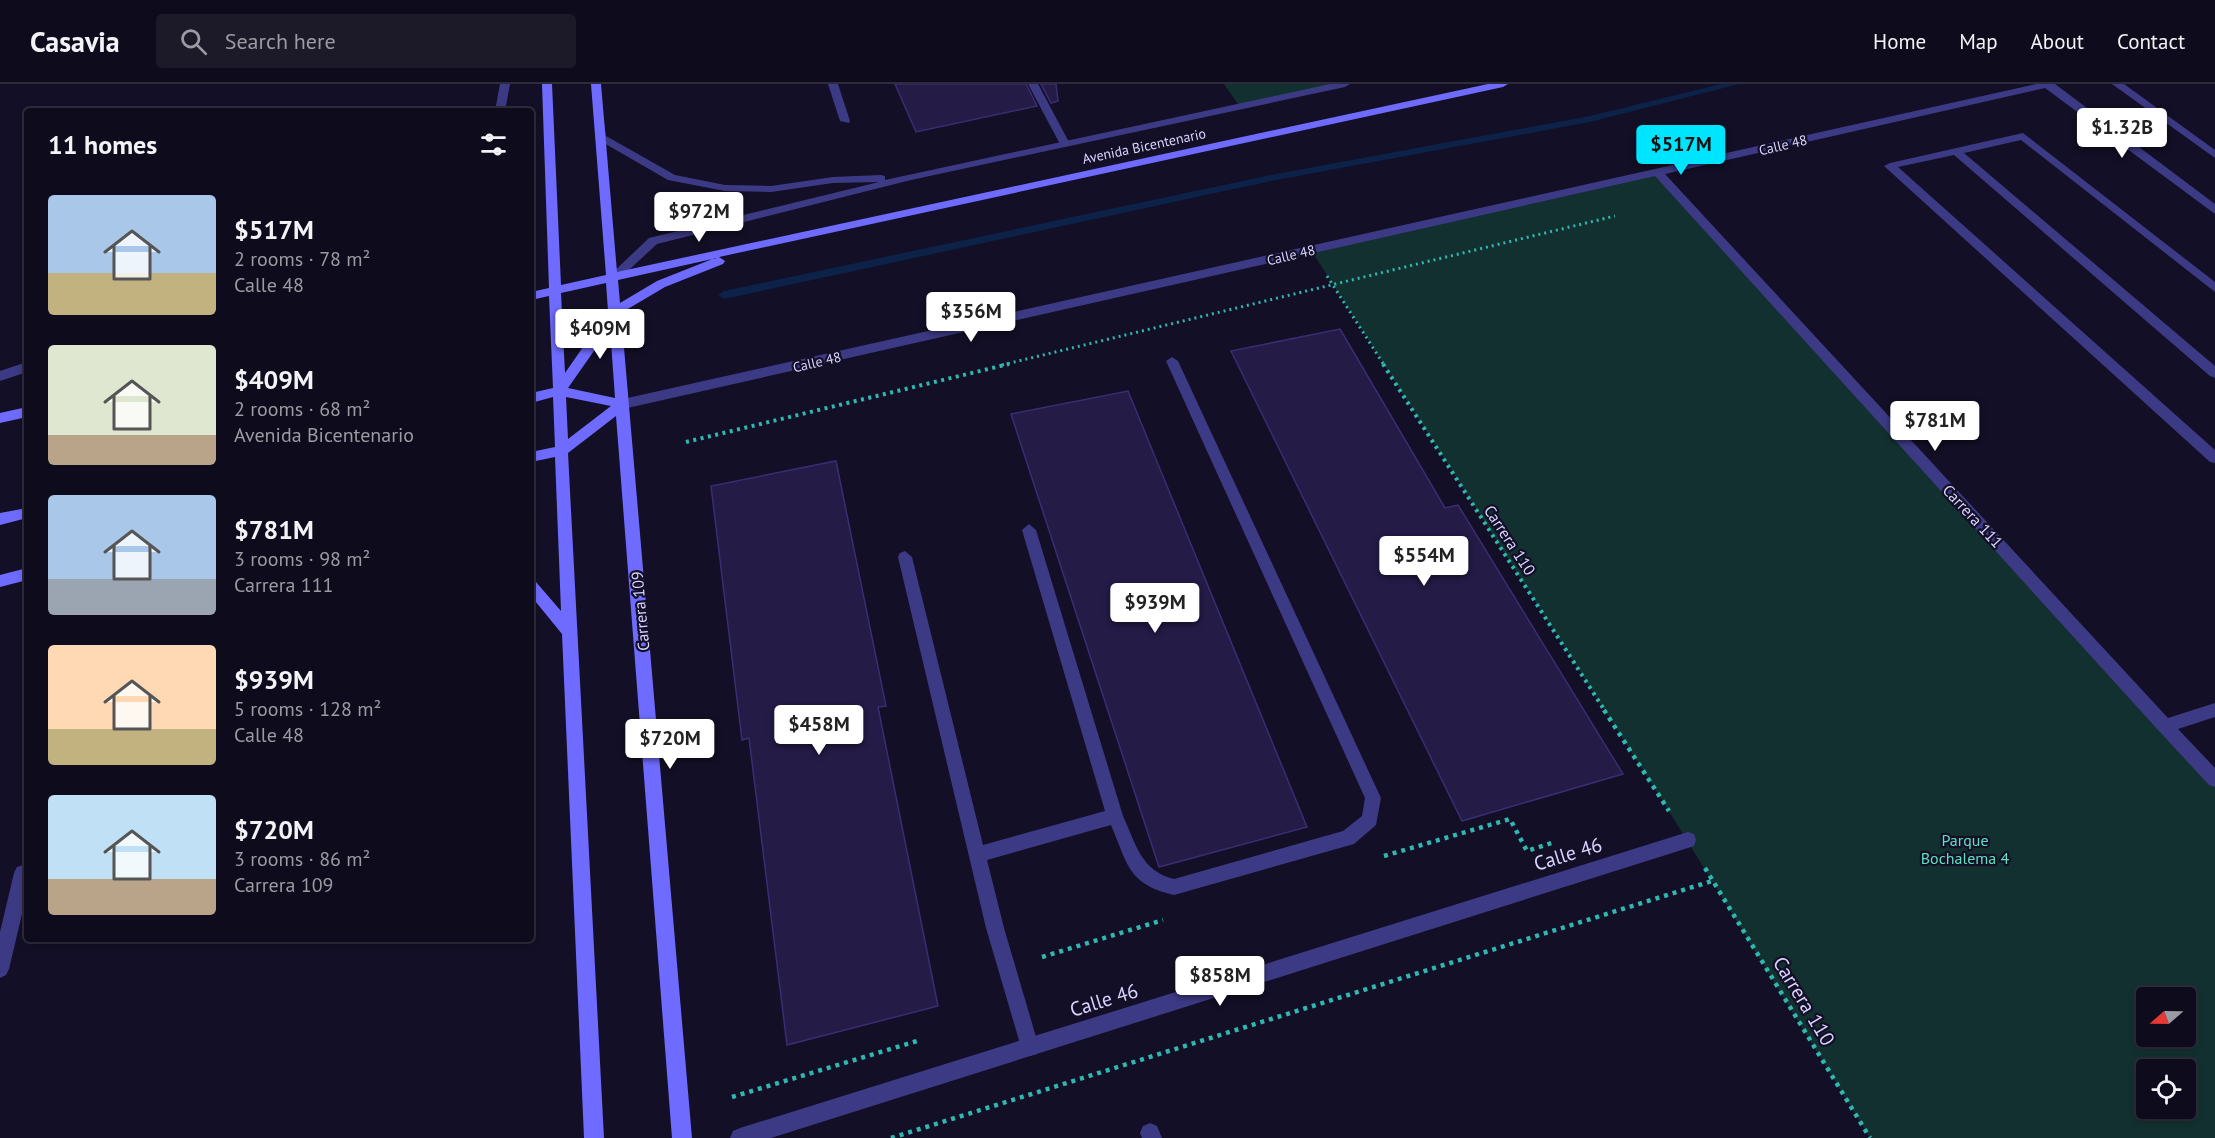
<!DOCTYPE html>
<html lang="en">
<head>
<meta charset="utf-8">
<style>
	body { margin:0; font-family:"PT Sans",sans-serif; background:#1c1929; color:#f1f3f6; height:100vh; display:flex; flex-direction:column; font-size:22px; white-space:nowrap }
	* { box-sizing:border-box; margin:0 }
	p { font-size:20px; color:#9b9ba3 }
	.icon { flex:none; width:33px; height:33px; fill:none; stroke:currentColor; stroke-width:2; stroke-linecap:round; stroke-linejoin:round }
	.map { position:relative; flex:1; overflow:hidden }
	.details { position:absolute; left:24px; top:24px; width:510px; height:834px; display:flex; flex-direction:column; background:#0e0b1c; border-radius:6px; box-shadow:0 3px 9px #0003,0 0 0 2px #2e2b3b }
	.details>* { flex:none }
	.needle { width:39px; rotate:250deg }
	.tools { position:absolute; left:2136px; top:903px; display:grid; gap:12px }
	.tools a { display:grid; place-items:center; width:60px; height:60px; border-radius:6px; background:#0e0b1c; box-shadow:0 3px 9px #0003,0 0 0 2px #2e2b3b; font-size:30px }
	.price { position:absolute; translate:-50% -51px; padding:0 14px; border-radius:6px; background:#fff; color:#222; font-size:20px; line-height:39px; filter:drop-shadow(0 2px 3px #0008) }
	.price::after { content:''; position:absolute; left:50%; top:36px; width:18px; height:14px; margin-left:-9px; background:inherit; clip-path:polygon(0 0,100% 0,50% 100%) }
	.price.selected { background:#00e5ff; color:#111 }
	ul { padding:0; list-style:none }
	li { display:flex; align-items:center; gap:18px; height:150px; padding:0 24px }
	li span { display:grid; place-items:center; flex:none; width:168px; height:120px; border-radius:6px; color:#555 }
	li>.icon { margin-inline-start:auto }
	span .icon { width:72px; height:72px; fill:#fffc; stroke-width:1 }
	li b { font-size:26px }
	h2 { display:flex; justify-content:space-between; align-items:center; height:72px; padding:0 24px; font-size:26px }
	header { display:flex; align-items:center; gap:36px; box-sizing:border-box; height:84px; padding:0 30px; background:#0e0b1c; border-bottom:2px solid #2e2b3b }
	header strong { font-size:28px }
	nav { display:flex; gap:33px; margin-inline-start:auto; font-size:21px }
	.search { width:420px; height:54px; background:#1c1929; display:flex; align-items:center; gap:15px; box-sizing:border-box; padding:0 21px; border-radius:6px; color:#9b9ba3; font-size:22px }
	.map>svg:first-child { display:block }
	.green { fill:#12302f; fill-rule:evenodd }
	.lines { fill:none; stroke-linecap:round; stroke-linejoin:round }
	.stream { fill:#0c2248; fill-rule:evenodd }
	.building { fill:#241b47; stroke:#3b2d73; stroke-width:1.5 }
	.path-far2 { stroke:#2fb8b0; stroke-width:3; stroke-dasharray:2 4; stroke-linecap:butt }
	.path-far1 { stroke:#2fb8b0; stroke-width:4; stroke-dasharray:3 4.5; stroke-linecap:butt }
	.path { stroke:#2fb8b0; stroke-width:4.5; stroke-dasharray:4 5; stroke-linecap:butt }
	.lane { fill:#3d3a85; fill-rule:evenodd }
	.street { fill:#3d3a85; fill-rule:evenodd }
	.secondary { fill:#6f6bff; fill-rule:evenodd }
	.labels { text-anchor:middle; stroke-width:4.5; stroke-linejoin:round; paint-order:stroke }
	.far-street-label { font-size:14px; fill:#d9d4ff; stroke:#130f26 }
	.street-label { font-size:16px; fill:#d9d4ff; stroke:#130f26 }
	.park-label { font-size:16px; fill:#5fe0c0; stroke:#130f26 }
	.near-street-label { font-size:20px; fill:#d9d4ff; stroke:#130f26 }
</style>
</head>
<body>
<header>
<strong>Casavia</strong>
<div class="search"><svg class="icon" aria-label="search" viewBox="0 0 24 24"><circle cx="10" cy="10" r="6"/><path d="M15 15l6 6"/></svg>Search here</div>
<nav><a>Home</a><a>Map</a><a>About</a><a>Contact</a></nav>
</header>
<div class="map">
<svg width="2215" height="1054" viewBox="0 0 2215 1054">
	<rect width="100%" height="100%" fill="#130f26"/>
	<g class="green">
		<polygon points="1224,0 1345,0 1240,23"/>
		<path d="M1658,89l557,607v358h-345l-203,-330 -356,-558zM2146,914h40v38h-40zM2146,986h40v38h-40z"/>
	</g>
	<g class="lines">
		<polygon class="stream" points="1721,0 1739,0 1590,38 1276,96 724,215 718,211 724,207 1276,90 1590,32"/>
	</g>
	<g class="building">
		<polygon points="895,0 1026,0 1037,22 916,48"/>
		<polygon points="1041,0 1056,0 1058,17 1051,19"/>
		<polygon points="1340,245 1445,424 1458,421 1623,690 1462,737 1231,267"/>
		<polygon points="1128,307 1307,743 1159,783 1011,330"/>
		<polygon points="836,377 886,622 878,623 938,922 787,961 749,654 742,656 711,402"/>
	</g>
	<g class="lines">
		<g class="path-far2">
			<polyline points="1327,192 1384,281"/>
			<polyline points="1002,281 1615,132"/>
		</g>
		<g class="path-far1">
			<polyline points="1383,280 1605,627"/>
			<polyline points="686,358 1009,280"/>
		</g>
		<g class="path">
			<polyline points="1604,626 1669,727"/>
			<polyline points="1384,772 1510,735 1527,767 1555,758"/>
			<polyline points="1705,784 1870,1054"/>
			<polyline points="1042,873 1163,836"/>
			<polyline points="732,1013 917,957"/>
			<polyline points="891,1054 1712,797"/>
		</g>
		<g class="lane">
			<polygon points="500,0 510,0 505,27 495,27"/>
			<polygon points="828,0 838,0 850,37 849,39 840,37"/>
			<polygon points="1028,0 1038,0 1070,60 1069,62 1060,60"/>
			<polygon points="2023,49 2215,198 2215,208 2021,56 1964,69 2215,282 2215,294 2210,292 1954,71 1898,83 2215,366 2215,379 2210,378 1884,82 1890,79"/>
			<path d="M1172,273l6,4 203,437 -5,27 -22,19 -180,51c-46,-11 -46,-30 -63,-70l-124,35 17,68 35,119 -2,7 -7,2 -7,-2 -2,-7 -35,-119 -88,-371 2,-4 5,-2 7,6 71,288 122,-34 -83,-281 7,-6 7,6 87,286c13,28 18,55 51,63l169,-48 19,-15 3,-18 -199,-437z"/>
			<polygon points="27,278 27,288 0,297 0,287"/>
			<polygon points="23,781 27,782 27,809 9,885 6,891 0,894 0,848 14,789 17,783"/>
			<polygon points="1150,1039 1157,1042 1162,1054 1142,1054 1140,1049 1143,1042"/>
		</g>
		<g class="street">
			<polygon points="1330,0 1350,0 1345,3 911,96 657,160 617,197 613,198 607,194 649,154 879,98 833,99 771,108 725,107 668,96 597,55 596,38 604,38 606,52 675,91 725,101 771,102 833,93 881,91 885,92 885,96"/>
			<polygon points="2036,0 2055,0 2215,120 2215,130 2045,4 1665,90 2168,634 2215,619 2215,633 2178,645 2215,684 2215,703 2209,701 2159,647 1655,92 623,325 616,320 623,315"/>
			<polygon points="2112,0 2124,0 2215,66 2215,74"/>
			<polygon points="1688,748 1694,750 1696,756 1694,762 1688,764 771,1054 730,1054 733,1047 740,1044"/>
		</g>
		<g class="secondary">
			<path d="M542,0h10l9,201 45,-10 -15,-191h10l16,188 871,-188h20l-5,3 -784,170 6,4 -2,3 -58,23 -44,26 71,825h-20l-56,-722 -48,37 36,685h-20l-22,-504 -31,-38v-16l5,2 25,29 -6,-154 -24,5v-10l24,-5 -2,-50 -22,6v-10l22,-5 -4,-92 -18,4v-8l18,-4zM715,174l-58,23 -37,22 -2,-23 99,-22zM606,199l2,28 -43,62 -4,-80zM610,244l5,70 -47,-10zM566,313l45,9 -43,33z"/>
			<polygon points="27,323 27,333 0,339 0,329"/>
			<polygon points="27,424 27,434 0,441 0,429"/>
			<polygon points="27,484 27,496 0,503 0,491"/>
		</g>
	</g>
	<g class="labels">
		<g class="far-street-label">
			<text transform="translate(1783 61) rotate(-13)" y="5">Calle 48</text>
			<text transform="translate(1144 62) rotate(-12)" y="5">Avenida Bicentenario</text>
			<text transform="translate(1291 171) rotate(-13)" y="5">Calle 48</text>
			<text transform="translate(817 278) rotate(-13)" y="5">Calle 48</text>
		</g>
		<g class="street-label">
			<text transform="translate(1973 432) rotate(47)" y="6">Carrera 111</text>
			<text transform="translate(1510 456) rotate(57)" y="6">Carrera 110</text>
			<text transform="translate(640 527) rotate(-95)" y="6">Carrera 109</text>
		</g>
		<g class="park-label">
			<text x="1965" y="762">Parque<tspan x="1965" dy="18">Bochalema 4</tspan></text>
		</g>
		<g class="near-street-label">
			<text transform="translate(1568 770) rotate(-17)" y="7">Calle 46</text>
			<text transform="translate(1104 916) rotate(-17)" y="7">Calle 46</text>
			<text transform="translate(1804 917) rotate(59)" y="7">Carrera 110</text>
		</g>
	</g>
</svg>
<div class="tools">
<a><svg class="needle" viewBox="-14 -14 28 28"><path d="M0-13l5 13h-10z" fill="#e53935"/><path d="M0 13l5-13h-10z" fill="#9b9ba3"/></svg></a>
<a><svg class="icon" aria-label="locate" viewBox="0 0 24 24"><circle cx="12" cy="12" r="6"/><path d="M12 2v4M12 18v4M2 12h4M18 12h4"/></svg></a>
</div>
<b class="price" style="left:2122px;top:75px">$1.32B</b>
<b class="price selected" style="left:1681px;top:92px">$517M</b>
<b class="price" style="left:699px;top:159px">$972M</b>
<b class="price" style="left:971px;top:259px">$356M</b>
<b class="price" style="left:600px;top:276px">$409M</b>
<b class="price" style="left:1935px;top:368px">$781M</b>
<b class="price" style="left:1424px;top:503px">$554M</b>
<b class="price" style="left:1155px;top:550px">$939M</b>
<b class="price" style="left:819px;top:672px">$458M</b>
<b class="price" style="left:670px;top:686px">$720M</b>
<b class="price" style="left:1220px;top:923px">$858M</b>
<section class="details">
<h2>11 homes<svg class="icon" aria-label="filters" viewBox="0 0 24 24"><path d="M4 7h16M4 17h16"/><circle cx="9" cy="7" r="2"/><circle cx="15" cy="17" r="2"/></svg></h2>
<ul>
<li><span style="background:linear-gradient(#a9c7e8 65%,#c2b280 0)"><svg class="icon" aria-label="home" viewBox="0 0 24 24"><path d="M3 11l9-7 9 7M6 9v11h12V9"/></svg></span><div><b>$517M</b><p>2 rooms · 78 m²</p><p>Calle 48</p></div></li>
<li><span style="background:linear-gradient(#dfe7d0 75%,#b9a48a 0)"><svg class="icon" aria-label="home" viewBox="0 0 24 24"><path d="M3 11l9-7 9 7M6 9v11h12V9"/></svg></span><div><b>$409M</b><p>2 rooms · 68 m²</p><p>Avenida Bicentenario</p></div></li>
<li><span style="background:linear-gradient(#a9c7e8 70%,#9aa5b1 0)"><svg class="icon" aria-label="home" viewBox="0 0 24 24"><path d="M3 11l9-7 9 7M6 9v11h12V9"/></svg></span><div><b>$781M</b><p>3 rooms · 98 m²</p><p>Carrera 111</p></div></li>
<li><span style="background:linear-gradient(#ffd9b3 70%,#c2b280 0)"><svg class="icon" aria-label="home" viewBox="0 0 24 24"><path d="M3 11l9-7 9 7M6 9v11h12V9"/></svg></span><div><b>$939M</b><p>5 rooms · 128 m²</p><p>Calle 48</p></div></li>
<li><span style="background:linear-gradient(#bfe0f5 70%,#b9a48a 0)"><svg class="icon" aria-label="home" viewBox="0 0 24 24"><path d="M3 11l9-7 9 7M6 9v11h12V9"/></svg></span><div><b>$720M</b><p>3 rooms · 86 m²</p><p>Carrera 109</p></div></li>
</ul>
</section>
</div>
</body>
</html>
